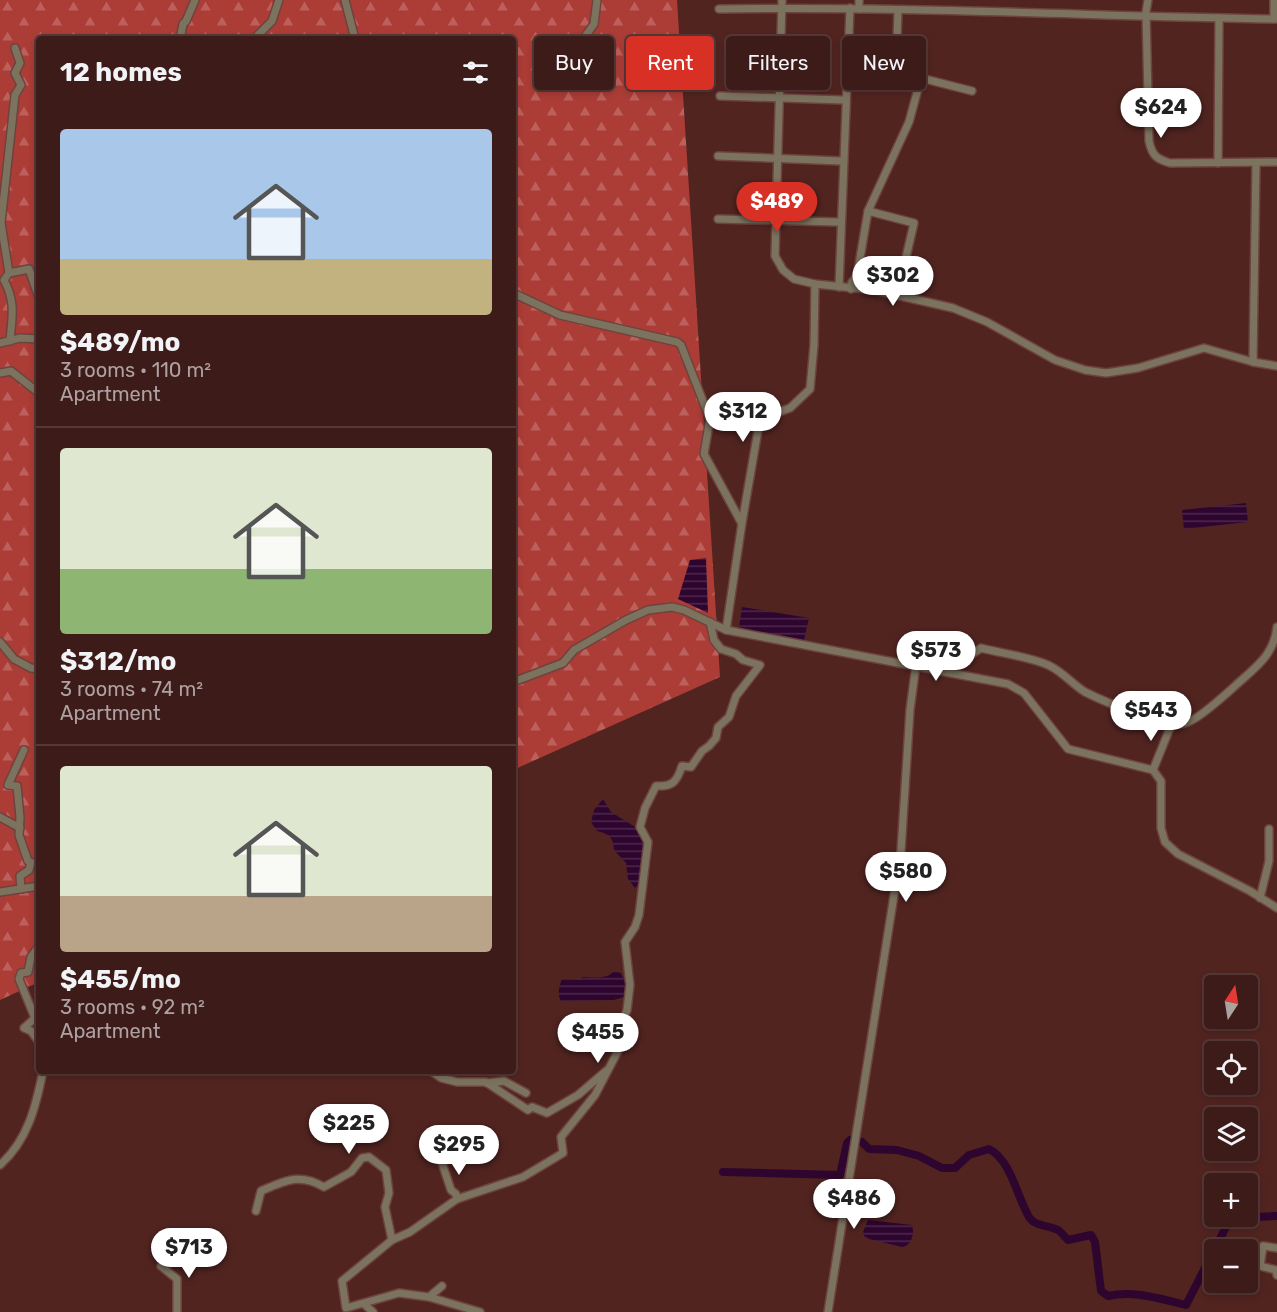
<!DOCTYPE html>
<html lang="en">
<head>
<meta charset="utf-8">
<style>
	body { margin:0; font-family:Rubik,sans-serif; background:#442421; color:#f1f3f6; height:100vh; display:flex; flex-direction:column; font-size:22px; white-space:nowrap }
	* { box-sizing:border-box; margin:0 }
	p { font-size:20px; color:#ada1a2 }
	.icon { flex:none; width:33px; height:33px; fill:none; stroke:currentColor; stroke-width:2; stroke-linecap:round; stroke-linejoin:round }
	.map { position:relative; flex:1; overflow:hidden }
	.drawer { position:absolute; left:36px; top:36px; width:480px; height:1038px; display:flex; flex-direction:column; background:#3d1b18; border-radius:6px; box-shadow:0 3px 9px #0003,0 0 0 2px #563937 }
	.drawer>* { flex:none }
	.hud { position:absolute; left:534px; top:36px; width:570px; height:54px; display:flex; gap:12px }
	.needle { width:39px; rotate:12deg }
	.fabs { position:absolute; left:1204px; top:975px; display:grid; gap:12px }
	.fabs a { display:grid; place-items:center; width:54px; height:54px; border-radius:6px; background:#3d1b18; box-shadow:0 3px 9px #0003,0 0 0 2px #563937; font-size:30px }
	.price { position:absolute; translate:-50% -51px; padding:0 14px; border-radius:21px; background:#fff; color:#222; font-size:20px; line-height:39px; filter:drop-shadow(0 2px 3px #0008) }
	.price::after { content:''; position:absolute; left:50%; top:36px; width:18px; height:14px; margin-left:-9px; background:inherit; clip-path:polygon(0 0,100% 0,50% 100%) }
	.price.selected { background:#d93025; color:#fff }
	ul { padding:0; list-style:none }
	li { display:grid; align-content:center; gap:12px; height:318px; padding:0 24px }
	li+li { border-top:2px solid #563937 }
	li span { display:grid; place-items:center; height:186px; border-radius:6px; color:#555 }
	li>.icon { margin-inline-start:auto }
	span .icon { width:108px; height:108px; fill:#fffc; stroke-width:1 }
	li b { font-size:26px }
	h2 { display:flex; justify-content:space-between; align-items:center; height:72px; padding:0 24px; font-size:26px }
	.pill { padding:0 21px; border-radius:6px; background:#3d1b18; box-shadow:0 3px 9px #0003,0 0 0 2px #563937; font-size:21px; line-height:54px }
	.pill.selected { background:#d93025; color:#fff }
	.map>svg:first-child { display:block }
	.forest { fill:url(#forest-firs) }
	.water { fill:url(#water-rules) }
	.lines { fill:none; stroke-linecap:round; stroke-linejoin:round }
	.canal { stroke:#2e052f; stroke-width:8 }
	.minor-casing { stroke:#6d433f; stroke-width:10 }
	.minor { stroke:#7c735f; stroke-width:7 }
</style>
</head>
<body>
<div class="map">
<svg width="1277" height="1312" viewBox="0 0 1277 1312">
	<defs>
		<pattern id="forest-firs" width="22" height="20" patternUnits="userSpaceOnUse" patternTransform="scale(1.5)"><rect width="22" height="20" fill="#ac3c36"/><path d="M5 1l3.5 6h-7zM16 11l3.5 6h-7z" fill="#bc605b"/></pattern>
		<pattern id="water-rules" width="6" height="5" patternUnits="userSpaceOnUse" patternTransform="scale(1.5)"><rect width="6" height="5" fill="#2e052f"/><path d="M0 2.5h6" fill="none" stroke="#4d284c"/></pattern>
	</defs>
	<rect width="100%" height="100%" fill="#512420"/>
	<polygon class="forest" points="0,0 677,0 720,677 513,770 513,39 39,39 39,982 0,1000"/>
	<g class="water">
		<polygon points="1246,503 1248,522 1184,529 1182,510"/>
		<polygon points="706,558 708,613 678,599 690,560"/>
		<polygon points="742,607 809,618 804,640 739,628"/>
		<path d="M603,799l8,13 29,18 5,10 -6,44 -4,4 -7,-9 -2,-16 -12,-13c0,-12 -6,-17 -17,-19l-6,-9 3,-12z"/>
		<path d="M614,971l7,2 4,10 -1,14 -10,3 -53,1c-4,-6 -2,-15 1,-22l19,1 1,-3c11,0 25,3 32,-6z"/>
		<path d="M868,1220l44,5c3,9 -1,21 -10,22l-33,-8 -5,-3 -1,-4z"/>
	</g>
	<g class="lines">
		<g class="canal">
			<path d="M862,1142l7,7 28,1 22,6 23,12h13l14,-13 20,-6c22,11 28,48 40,68 6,10 20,8 29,13 3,2 7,7 10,10l23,-5 4,7 6,49 7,5c27,-6 52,3 78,9l42,-82 8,-5 41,-2"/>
			<polyline points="723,1172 840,1175 847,1143 850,1140"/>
		</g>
		<defs>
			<g id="minor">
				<polyline points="345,0 355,39"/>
				<polyline points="782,0 775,256 783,270 794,279 815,284 874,290 953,308 987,322 1055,360 1085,370 1106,373 1138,368 1204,348 1253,362 1277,366"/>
				<path d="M1148,0l-2,12 3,129c3,14 7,18 21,22l107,-1"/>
				<polyline points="1274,0 1274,19"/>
				<path d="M719,9c186,-3 372,7 558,10"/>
				<polyline points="859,9 859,0"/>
				<polyline points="898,10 896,68 921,78 972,91"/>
				<polyline points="180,39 183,24 186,21 195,0"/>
				<polyline points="254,39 272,21 279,0"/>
				<polyline points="15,48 20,63 15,73 21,85 15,95 1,223 9,273 29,269 39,298"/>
				<polyline points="563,67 594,24 597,0"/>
				<polyline points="720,96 843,100"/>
				<polyline points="718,156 841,161"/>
				<polyline points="1218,163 1219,18"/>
				<polyline points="868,211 909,122 921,78"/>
				<polyline points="718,219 837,222"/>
				<path d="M9,273l-5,7c12,23 8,36 6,61"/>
				<polyline points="839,287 850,8"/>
				<polyline points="851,289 852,282 857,276 868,211 914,223 897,296"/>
				<polyline points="513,293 560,315 677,342 681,345 710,419 704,454 741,522"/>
				<polyline points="0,343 20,338 39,339"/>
				<polyline points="1253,362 1256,163"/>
				<polyline points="0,373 11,371 39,393"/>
				<polyline points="726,630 742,523 760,419 790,408 810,389 814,345 815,284"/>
				<polyline points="0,642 14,659 31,668 39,669"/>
				<polyline points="513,682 563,663 574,650 626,620 648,610 672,607 684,610 726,630 1008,684 1024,693 1068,749 1153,770 1161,781 1161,828 1165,842 1178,854 1250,891 1277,908"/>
				<polyline points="1153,770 1172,723"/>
				<polyline points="0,817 20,828"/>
				<polyline points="21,889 20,876 29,870 31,862 28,861 19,835 20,817 17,786 8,785 24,750"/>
				<polyline points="0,892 39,886"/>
				<polyline points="1260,898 1269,861 1269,829"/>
				<polyline points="39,946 31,957 28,972 21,973 19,979 35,1018 24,1028 31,1031 39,1042"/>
				<polyline points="431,1071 441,1078 457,1082 486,1082 528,1110 532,1107 547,1113 578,1095 606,1071"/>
				<polyline points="487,1083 504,1081 526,1093"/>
				<polyline points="440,1157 451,1190 456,1194 457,1199"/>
				<path d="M0,1165c28,-25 36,-59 43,-94"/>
				<path d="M256,1211l5,-20c25,-11 39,-18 63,-4l27,-15 11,-14 7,-1 17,13 3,23 -4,14 7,33"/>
				<polyline points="1277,1248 1263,1246 1260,1266 1276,1270 1277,1275"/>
				<polyline points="161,1266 177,1279 177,1312"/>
				<path d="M442,1286l-13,11 -30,-4 -53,15 -4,-27 50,-41 18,-8 47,-33 66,-22 40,-24 -2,-16 34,-42 22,-42 2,-21 8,-22 3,-25 -5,-43 10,-15 4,-12 9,-73 -8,-15 5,-19 11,-22c17,1 21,-5 26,-20l9,1 11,-16 7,-5 7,-8 2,-11 11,-10 7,-21 24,-31 -17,-5 -7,-6 -15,-5 -7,-9 -4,-18"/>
				<polyline points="429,1297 480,1312"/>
				<polyline points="364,1304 373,1312"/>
				<path d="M828,1312l73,-461 9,-141 6,-45 49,-6 16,-11c19,5 49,9 67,17 14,6 24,19 37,27 20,10 79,35 100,31 12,-2 41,-29 51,-38 20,-18 38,-30 41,-58"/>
			</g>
		</defs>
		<use href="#minor" class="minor-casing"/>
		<use href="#minor" class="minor"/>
	</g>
</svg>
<div class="fabs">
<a><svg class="needle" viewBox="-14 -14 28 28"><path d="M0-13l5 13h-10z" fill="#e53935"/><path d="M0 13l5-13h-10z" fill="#ada1a2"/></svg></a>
<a><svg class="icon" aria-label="locate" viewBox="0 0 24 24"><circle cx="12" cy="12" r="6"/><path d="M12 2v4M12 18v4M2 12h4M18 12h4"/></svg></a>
<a><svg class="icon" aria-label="layers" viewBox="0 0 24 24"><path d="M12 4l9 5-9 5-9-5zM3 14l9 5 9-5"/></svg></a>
<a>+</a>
<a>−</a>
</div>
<b class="price" style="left:1161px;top:139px">$624</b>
<b class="price selected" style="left:777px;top:233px">$489</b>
<b class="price" style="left:893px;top:307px">$302</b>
<b class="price" style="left:743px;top:443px">$312</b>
<b class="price" style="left:936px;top:682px">$573</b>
<b class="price" style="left:1151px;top:742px">$543</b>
<b class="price" style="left:906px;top:903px">$580</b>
<b class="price" style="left:598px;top:1064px">$455</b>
<b class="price" style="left:349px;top:1155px">$225</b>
<b class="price" style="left:459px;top:1176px">$295</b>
<b class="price" style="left:854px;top:1230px">$486</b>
<b class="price" style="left:189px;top:1279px">$713</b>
<div class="hud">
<a class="pill">Buy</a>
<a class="pill selected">Rent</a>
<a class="pill">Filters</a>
<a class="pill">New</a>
</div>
<section class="drawer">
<h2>12 homes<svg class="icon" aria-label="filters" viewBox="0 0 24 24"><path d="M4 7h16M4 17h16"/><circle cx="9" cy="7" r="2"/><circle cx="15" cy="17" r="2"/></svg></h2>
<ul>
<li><span style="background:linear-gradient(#a9c7e8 70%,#c2b280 0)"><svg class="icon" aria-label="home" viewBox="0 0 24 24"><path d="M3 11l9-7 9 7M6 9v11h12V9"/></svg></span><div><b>$489/mo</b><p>3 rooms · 110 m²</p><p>Apartment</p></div></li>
<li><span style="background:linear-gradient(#dfe7d0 65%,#8fb573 0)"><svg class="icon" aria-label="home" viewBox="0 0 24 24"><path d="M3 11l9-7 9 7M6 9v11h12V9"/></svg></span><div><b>$312/mo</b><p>3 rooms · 74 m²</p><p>Apartment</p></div></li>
<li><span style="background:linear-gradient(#dfe7d0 70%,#b9a48a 0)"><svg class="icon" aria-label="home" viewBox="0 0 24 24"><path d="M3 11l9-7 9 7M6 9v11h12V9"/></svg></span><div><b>$455/mo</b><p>3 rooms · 92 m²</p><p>Apartment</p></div></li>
</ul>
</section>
</div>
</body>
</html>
